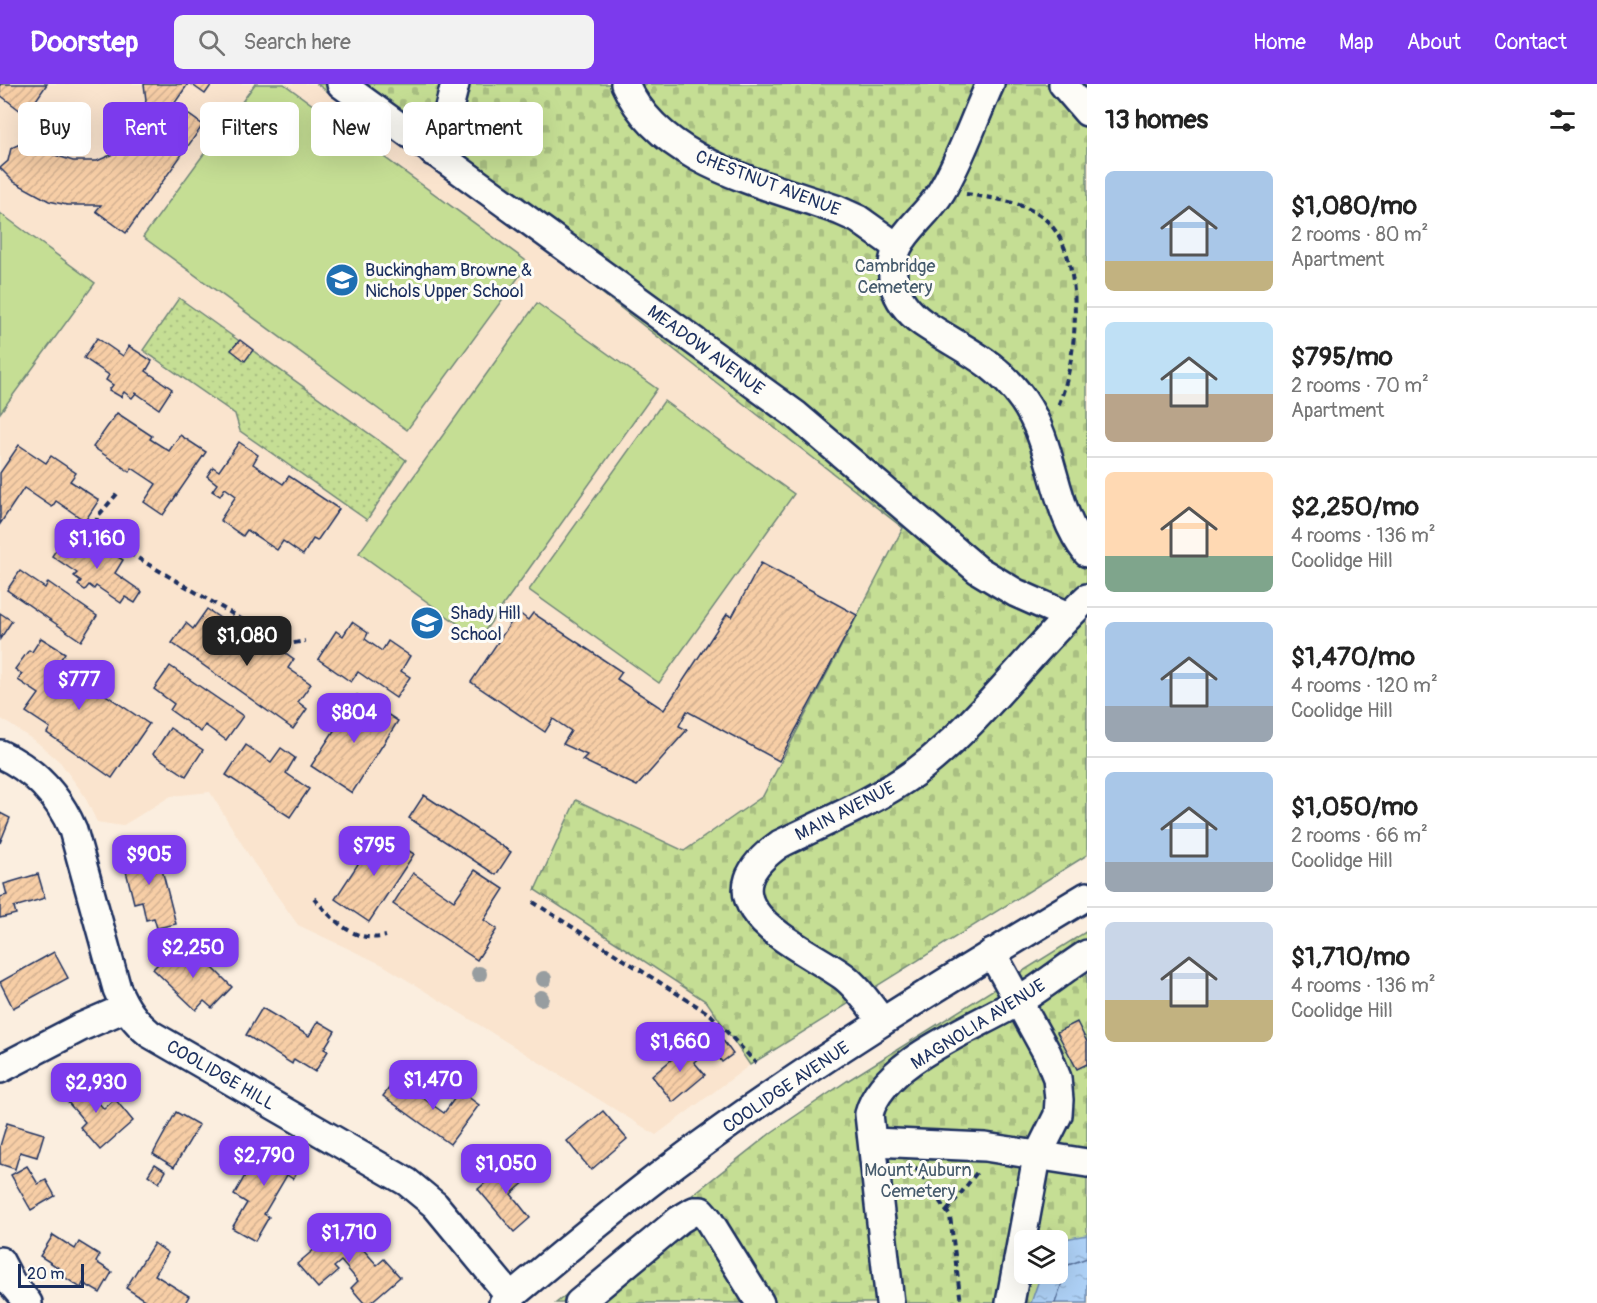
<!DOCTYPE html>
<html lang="en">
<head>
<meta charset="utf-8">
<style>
	body { margin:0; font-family:Pangolin,sans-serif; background:#f2f2f2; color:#222; height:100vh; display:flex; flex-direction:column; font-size:22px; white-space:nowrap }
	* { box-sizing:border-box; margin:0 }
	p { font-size:20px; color:#767676 }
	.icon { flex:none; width:33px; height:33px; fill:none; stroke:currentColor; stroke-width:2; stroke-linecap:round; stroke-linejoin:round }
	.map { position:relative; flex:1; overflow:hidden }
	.panel { display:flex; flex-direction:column; background:#fff; width:510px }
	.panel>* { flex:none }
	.guide { position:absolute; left:18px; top:18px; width:570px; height:54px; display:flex; gap:12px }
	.controls { position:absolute; left:1014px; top:1146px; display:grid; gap:12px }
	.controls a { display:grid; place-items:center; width:54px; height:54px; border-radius:9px; background:#fff; box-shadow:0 6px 24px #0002; font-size:30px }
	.scale { position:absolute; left:18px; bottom:15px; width:66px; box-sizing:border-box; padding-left:6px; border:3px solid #1b2f5e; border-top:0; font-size:16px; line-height:21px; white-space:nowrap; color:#1b2f5e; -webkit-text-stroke:4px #fdfcf7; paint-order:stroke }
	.price { position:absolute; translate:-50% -51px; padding:0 14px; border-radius:12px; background:#7c3aed; color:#fff; font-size:20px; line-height:39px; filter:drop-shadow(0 2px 3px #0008) }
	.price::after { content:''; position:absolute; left:50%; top:36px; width:18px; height:14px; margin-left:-9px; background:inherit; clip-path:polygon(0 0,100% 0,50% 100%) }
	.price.on { background:#222; color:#fff }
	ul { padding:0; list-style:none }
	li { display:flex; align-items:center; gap:18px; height:150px; padding:0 18px }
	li+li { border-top:2px solid #e0e0e0 }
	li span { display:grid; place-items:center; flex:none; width:168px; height:120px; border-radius:9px; color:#555 }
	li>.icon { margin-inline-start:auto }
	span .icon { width:72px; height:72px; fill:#fffc; stroke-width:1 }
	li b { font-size:26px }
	h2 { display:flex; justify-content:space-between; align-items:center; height:72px; padding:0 18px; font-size:26px }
	.tag { padding:0 21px; border-radius:9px; background:#fff; box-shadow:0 6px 24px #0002; font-size:21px; line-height:54px }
	.tag.on { background:#7c3aed; color:#fff }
	header { display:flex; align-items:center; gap:36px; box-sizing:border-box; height:84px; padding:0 30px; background:#7c3aed; color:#fff }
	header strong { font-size:28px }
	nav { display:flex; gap:33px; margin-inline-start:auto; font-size:21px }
	.search { width:420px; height:54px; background:#f2f2f2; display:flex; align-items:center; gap:15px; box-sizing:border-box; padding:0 21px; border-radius:9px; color:#767676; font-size:22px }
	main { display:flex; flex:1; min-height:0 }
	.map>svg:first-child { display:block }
	.built { fill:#fae4ce }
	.grass { fill:#c5de94; stroke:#708679; stroke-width:1.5 }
	.cemetery { fill:url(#cemetery-stones); stroke:#708679; stroke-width:1.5; fill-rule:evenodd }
	.park { fill:url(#park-dots); stroke:#708679; stroke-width:1.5 }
	.water { fill:url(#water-ripples); stroke:#7390b9; stroke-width:1.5 }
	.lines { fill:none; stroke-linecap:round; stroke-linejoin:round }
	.shore { stroke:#56709b; stroke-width:1.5 }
	.building { fill:url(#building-hatch); stroke:#1b2f5e; stroke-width:1.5 }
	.minor-casing { stroke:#1b2f5e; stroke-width:32 }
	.path { stroke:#1b2f5e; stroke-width:4; stroke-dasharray:6 4.5; stroke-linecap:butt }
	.minor { stroke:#fdfcf7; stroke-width:27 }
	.tree { fill:#979da0 }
	.labels { text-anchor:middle; stroke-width:6; stroke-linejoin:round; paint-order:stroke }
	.street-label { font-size:18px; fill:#1b2f5e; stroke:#fdfcf7 }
	.park-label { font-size:18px; fill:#465b6c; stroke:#fdfcf7 }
	.poi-label { font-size:18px; fill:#1b2f5e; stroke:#fdfcf7; text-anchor:start }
</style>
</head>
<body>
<header>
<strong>Doorstep</strong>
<div class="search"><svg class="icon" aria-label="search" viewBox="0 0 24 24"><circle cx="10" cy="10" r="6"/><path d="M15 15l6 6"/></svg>Search here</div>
<nav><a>Home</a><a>Map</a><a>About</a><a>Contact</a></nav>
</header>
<main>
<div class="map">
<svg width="1087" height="1219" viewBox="0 0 1087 1219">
	<defs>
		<pattern id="cemetery-stones" width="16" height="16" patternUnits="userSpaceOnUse" patternTransform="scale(1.5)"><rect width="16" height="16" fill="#c5de94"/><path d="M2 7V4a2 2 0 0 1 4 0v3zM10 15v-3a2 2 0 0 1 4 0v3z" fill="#a9bf82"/></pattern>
		<pattern id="park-dots" width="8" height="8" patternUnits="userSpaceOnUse" patternTransform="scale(1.5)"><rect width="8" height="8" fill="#c5de94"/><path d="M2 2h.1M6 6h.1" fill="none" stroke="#a9bf82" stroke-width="1.8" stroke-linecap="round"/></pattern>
		<pattern id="water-ripples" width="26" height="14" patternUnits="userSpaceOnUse" patternTransform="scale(1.5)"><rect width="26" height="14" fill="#aed1f6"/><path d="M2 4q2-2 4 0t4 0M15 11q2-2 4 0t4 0" fill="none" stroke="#95b4d5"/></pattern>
		<pattern id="building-hatch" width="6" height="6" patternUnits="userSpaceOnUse" patternTransform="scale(1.5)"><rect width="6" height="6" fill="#f7cea6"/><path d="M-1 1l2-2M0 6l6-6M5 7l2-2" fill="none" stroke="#d3b191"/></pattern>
	</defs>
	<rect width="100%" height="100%" fill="#fbeedf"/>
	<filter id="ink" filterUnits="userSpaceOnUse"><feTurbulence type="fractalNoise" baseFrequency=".0167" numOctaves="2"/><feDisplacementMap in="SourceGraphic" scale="12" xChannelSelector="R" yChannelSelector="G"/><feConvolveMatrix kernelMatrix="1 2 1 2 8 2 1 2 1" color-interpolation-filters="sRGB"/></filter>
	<g filter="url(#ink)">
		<polygon class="built" points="0,0 317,0 549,168 903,444 763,712 684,767 576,716 535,806 707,918 750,981 656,1051 383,881 298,841 253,778 210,708 171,712 122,742 97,738 84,711 60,678 38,659 0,634"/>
		<g class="grass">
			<polygon points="255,0 284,0 529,179 407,346 143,153"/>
			<polygon points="0,129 95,199 0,329"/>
			<polygon points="537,219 657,305 479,555 359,469"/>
			<polygon points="664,317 794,410 659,599 529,506"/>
		</g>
		<g class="cemetery">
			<polygon points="317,0 1087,0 1087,771 750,981 707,918 535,806 576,716 684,767 763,712 903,444 549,168"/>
			<path d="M1087,847v372h-531l216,-171 75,-51zM1024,1156h34v34h-34z"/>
		</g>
		<polygon class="park" points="179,214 406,376 367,436 240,347 235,330 143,266"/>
		<polygon class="water" points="1087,1151 1087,1219 1031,1219 1041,1190 1058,1190 1058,1161 1065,1155"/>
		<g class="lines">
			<polyline class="shore" points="1055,1219 1063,1196 1063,1183 1087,1174"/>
		</g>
		<g class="building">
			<polygon points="0,0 47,0 26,31 0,11"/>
			<polygon points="144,0 188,0 174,20 203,41 126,149 96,127 101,121 67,121 49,117 14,98 0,84 8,77 11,64 20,60 27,61 34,55 52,70 73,77 97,77 113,70 131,56 142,37 146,16"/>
			<polygon points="191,0 212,0 205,10"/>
			<polygon points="97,254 123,272 129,262 152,277 146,287 172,305 159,325 136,309 132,314 124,308 121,313 109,306 113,301 106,296 109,291 84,274"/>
			<polygon points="240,256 253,266 245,277 231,266"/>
			<polygon points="117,329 152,352 150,355 169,367 180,351 206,368 163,431 144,418 156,400 132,384 130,388 93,363"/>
			<polygon points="239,358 258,371 253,380 283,400 289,392 339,425 317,457 313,455 303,471 283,457 277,466 247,446 243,452 220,436 236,412 225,404 220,412 212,407 217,400 207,392 213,383 219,387"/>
			<polygon points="19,361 46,379 51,372 76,389 70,397 99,416 85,437 56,417 52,423 24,404 0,440 0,389"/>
			<polygon points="64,454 87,470 95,458 123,476 115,489 142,508 135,519 125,513 121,519 96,502 94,505 89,501 85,506 78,501 81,497 74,492 77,489 52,472"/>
			<polygon points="761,479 857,531 779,677 687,627 679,642 687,646 637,702 582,676 587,671 563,660 571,647 553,635 545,648 471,598 518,528 528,536 533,529 622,588 617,595 664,626 727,530 732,533"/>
			<polygon points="20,487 45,504 48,498 97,532 81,557 7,506"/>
			<polygon points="207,525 227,539 221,548 248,568 260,551 294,575 288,584 311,600 298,618 307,625 293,645 172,559 186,539 193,545"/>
			<polygon points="0,529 12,537 0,555"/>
			<polygon points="352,538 368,549 365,555 382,567 388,557 410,572 401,587 410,593 396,614 358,588 351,598 318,575 336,547 343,552"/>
			<polygon points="41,554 65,569 58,579 149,640 112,694 47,649 50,644 26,628 39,610 18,596 22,590 15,585 29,566 32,568"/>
			<polygon points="170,582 243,632 226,656 205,641 201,648 170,626 174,620 154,605"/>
			<polygon points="357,611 398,637 352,709 311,682"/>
			<polygon points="170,644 203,666 186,692 153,670"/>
			<polygon points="246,661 271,678 281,664 295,674 286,689 309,705 290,733 226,691"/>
			<polygon points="424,711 511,768 496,791 409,734"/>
			<polygon points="0,729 10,734 0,759"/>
			<polygon points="379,748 414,770 369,838 335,815"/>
			<polygon points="156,762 176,840 157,844 154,834 146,836 142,817 134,819 122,771"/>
			<polygon points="475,786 504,805 484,836 497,845 477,876 393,820 413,789 454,817"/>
			<polygon points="38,790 45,814 14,823 16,830 0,834 0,813 7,811 4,800"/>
			<polygon points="174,864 191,880 200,871 232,903 212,924 204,917 196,926 153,885"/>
			<polygon points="54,868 68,894 13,924 0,898"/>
			<polygon points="262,924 309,952 318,937 335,947 324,965 328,967 315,988 294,975 292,980 246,951"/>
			<polygon points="1077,938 1087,958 1087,980 1077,985 1057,948"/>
			<polygon points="722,955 733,970 722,978 711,963"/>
			<polygon points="692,958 702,971 694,978 705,991 673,1018 652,992"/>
			<polygon points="76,993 104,1025 115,1015 133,1037 100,1066 80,1043 85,1038 59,1008"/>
			<polygon points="396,995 444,1029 460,1007 479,1021 450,1060 383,1012"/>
			<polygon points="603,1027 627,1055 591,1086 567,1057"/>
			<polygon points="176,1028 199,1041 174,1083 153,1070"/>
			<polygon points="7,1039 44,1050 37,1073 20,1068 15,1085 0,1080 0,1062"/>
			<polygon points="273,1056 305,1074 293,1095 287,1091 264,1130 269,1133 255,1157 232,1144 247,1119 234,1111 258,1069 264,1072"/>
			<polygon points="511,1077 527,1096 511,1110 530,1134 514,1148 478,1105"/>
			<polygon points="155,1080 166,1087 159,1099 148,1091"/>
			<polygon points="27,1082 38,1100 46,1096 55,1112 31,1126 11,1091"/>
			<polygon points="343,1141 350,1148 358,1141 370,1155 361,1163 377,1181 384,1175 400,1193 370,1219 364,1219 351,1204 358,1197 341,1177 334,1183 338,1187 318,1204 297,1180"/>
			<polygon points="53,1151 75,1165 79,1158 100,1171 96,1178 112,1188 100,1209 83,1199 81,1204 63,1192 65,1188 40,1172"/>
			<polygon points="154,1159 168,1169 155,1191 189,1212 185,1219 149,1219 126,1204"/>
		</g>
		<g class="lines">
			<defs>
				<g id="minor">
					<polyline points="341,0 796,331 978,486 1016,509 1068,532"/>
					<path d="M625,0c36,80 138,99 213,126l20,9 38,27"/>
					<path d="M990,0c-16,35 -29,75 -49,108 -20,33 -56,47 -47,92 4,16 15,29 29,39 38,26 72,37 100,77 33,47 28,107 64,153"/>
					<polyline points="1063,0 1087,28"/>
					<polyline points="433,68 442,52 455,0"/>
					<path d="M0,670c35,16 58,41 73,76l44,159c8,19 17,32 33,45l257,148 28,23 76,92"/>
					<polyline points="992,869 1047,969 1057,994 1059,1016 1058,1031 1037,1073 1010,1219"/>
					<path d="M882,937c-12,-15 -23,-33 -39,-45 -44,-31 -149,-72 -63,-132 45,-22 96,-43 137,-73 64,-49 112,-118 170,-173"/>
					<polyline points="0,985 81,943 125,924"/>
					<polyline points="873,1058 985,1063 1087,1079"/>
					<polyline points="0,1177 12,1200 28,1219"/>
					<path d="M503,1219c55,-46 111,-94 169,-137 132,-99 274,-185 415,-270"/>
					<polyline points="579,1219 679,1136 694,1127 701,1127 708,1135 760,1219"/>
					<path d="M890,1219l-21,-189c13,-53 106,-86 150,-113 23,-14 45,-32 68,-47"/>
				</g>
			</defs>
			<use href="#minor" class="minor-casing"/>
			<g class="path">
				<path d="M966,110c27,4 60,8 81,27 40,37 31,142 10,187"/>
				<polyline points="117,410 97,433 96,446 107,456 270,552 289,560 305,557"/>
				<path d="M314,814c19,22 41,46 72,38"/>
				<polyline points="533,818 711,931 756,979"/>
				<polyline points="915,1083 950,1132 961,1219"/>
				<polyline points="947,1127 978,1087"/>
			</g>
			<use href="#minor" class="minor"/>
		</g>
		<g class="tree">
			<circle cx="479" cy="890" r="8"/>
			<circle cx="544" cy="895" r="8"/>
			<circle cx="541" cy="914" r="8"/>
		</g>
	</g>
	<defs>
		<symbol id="school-disc" viewBox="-11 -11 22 22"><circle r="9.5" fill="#1f6fb2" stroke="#fdfcf7"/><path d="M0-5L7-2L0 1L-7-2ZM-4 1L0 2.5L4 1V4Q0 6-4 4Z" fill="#fff"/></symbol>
	</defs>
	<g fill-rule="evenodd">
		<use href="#school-disc" x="323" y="177" width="38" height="38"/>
		<use href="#school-disc" x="408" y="520" width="38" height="38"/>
	</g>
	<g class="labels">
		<g class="street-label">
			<text transform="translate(768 99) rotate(21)" y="6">CHESTNUT AVENUE</text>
			<text transform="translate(706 266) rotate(36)" y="6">MEADOW AVENUE</text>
			<text transform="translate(845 727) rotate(-27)" y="6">MAIN AVENUE</text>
			<text transform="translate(978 940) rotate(-32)" y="6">MAGNOLIA AVENUE</text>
			<text transform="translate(221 991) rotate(30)" y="6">COOLIDGE HILL</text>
			<text transform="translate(786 1003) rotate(-34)" y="6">COOLIDGE AVENUE</text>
		</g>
		<g class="park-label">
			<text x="895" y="188">Cambridge<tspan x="895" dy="21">Cemetery</tspan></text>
			<text x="918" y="1092">Mount Auburn<tspan x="918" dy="21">Cemetery</tspan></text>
		</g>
		<g class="poi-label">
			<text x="365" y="192">Buckingham Browne &amp;<tspan x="365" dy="21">Nichols Upper School</tspan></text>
			<text x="450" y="535">Shady Hill<tspan x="450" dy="21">School</tspan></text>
		</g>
	</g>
</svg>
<div class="controls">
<a><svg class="icon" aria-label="layers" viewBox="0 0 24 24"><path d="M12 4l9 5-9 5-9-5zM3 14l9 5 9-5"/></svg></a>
</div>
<div class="scale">20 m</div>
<b class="price" style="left:97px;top:486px">$1,160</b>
<b class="price on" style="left:247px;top:583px">$1,080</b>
<b class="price" style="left:79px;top:627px">$777</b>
<b class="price" style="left:354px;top:660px">$804</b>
<b class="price" style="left:374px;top:793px">$795</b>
<b class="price" style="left:149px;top:802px">$905</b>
<b class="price" style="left:193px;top:895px">$2,250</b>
<b class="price" style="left:680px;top:989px">$1,660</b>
<b class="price" style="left:433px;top:1027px">$1,470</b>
<b class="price" style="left:96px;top:1030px">$2,930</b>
<b class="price" style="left:264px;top:1103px">$2,790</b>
<b class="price" style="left:506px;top:1111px">$1,050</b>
<b class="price" style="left:349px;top:1180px">$1,710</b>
<div class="guide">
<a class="tag">Buy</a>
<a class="tag on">Rent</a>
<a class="tag">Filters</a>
<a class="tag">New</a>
<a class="tag">Apartment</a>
</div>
</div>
<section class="panel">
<h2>13 homes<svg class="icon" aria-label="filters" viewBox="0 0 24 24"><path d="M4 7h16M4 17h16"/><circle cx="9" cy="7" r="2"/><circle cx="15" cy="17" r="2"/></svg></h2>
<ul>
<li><span style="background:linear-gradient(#a9c7e8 75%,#c2b280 0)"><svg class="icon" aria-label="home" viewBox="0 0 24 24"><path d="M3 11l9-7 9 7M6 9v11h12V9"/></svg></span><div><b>$1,080/mo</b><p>2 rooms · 80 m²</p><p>Apartment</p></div></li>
<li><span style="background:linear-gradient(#bfe0f5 60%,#b9a48a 0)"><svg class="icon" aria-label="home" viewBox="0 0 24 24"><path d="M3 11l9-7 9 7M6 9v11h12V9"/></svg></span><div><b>$795/mo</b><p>2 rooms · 70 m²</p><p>Apartment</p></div></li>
<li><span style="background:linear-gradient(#ffd9b3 70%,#7fa58c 0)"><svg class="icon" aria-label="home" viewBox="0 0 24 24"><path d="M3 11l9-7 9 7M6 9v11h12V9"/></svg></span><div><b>$2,250/mo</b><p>4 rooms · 136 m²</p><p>Coolidge Hill</p></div></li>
<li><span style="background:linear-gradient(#a9c7e8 70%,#9aa5b1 0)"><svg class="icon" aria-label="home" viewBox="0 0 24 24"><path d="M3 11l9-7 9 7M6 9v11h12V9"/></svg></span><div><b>$1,470/mo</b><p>4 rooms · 120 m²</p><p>Coolidge Hill</p></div></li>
<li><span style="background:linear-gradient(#a9c7e8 75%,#9aa5b1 0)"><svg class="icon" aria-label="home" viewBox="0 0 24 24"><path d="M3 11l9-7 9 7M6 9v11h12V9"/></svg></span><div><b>$1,050/mo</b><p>2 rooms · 66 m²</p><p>Coolidge Hill</p></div></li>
<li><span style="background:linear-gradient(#c9d6e8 65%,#c2b280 0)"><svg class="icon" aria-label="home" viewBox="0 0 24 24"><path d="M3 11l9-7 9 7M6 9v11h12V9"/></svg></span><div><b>$1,710/mo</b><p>4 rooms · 136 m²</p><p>Coolidge Hill</p></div></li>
</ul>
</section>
</main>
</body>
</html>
